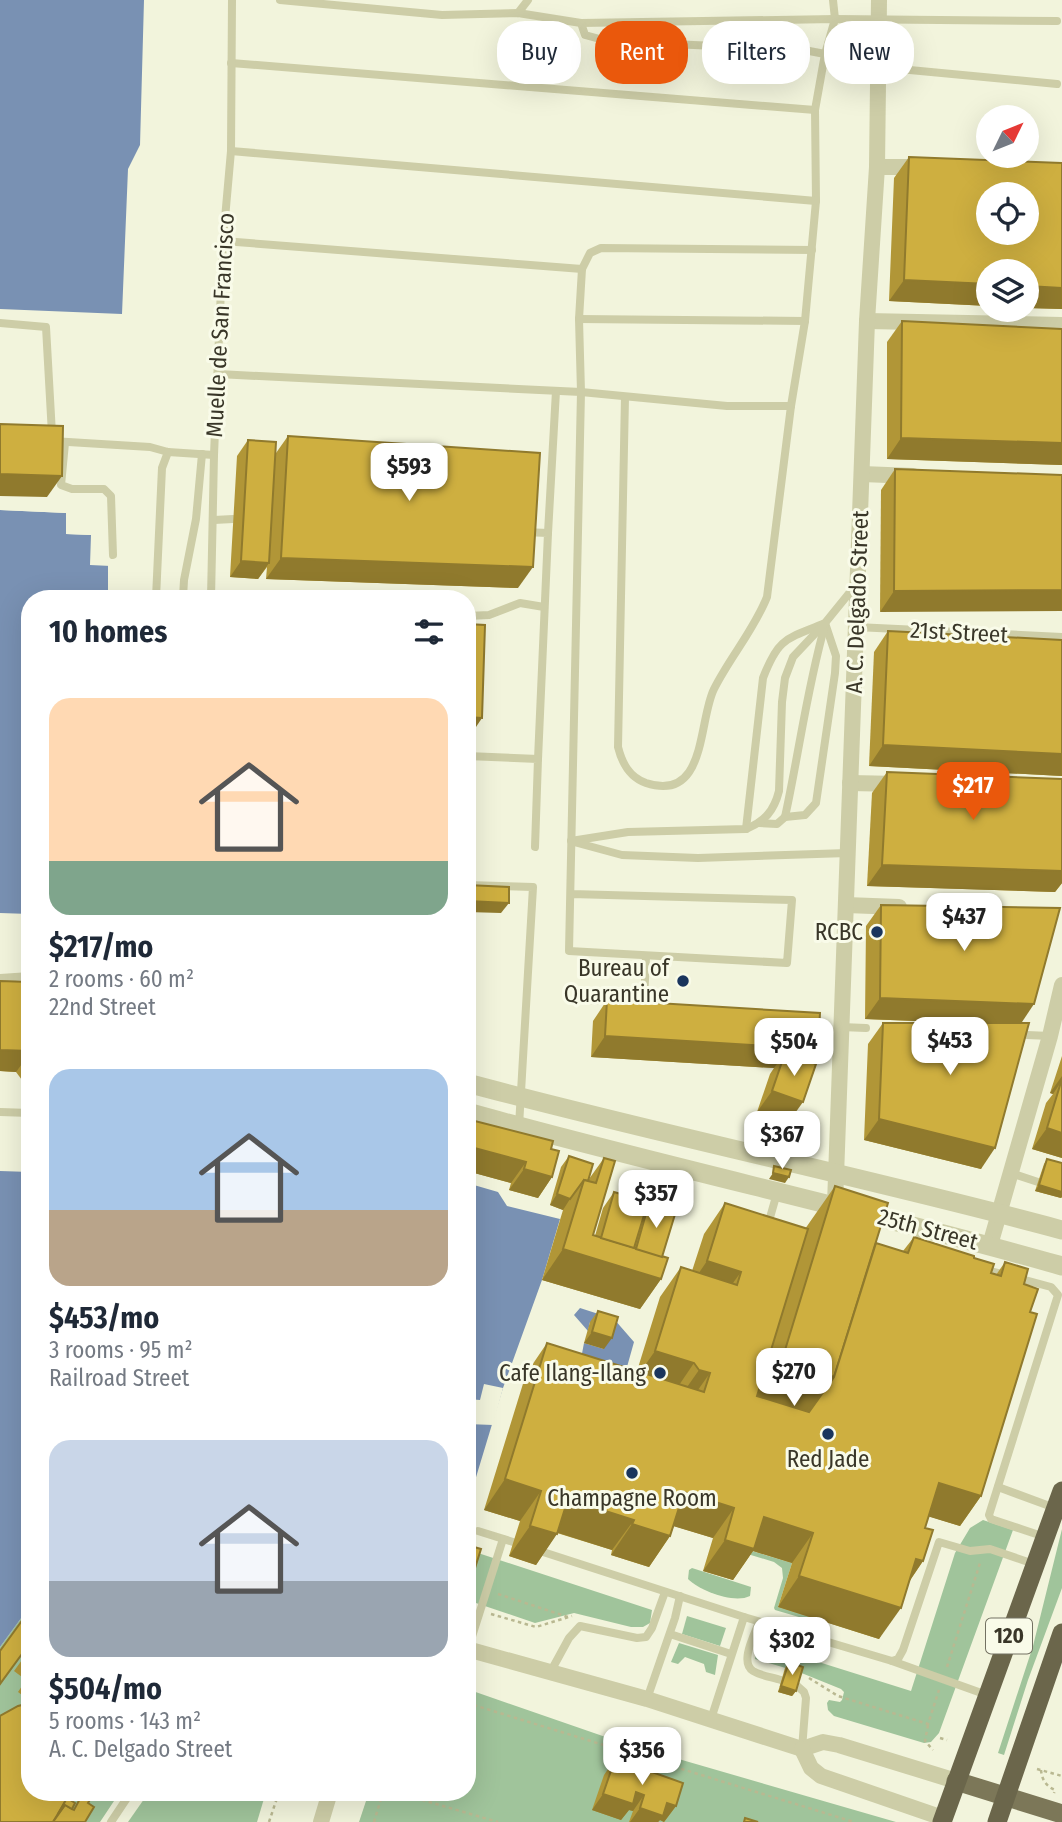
<!DOCTYPE html>
<html lang="en">
<head>
<meta charset="utf-8">
<style>
	body { margin:0; font-family:"Fira Sans Condensed",sans-serif; background:#f2f2f3; color:#1f2937; height:100vh; display:flex; flex-direction:column; font-size:26px; white-space:nowrap }
	* { box-sizing:border-box; margin:0 }
	p { font-size:23px; color:#747a83 }
	.icon { flex:none; width:38px; height:38px; fill:none; stroke:currentColor; stroke-width:2; stroke-linecap:round; stroke-linejoin:round }
	.map { position:relative; flex:1; overflow:hidden }
	.panel { position:absolute; left:21px; top:590px; width:455px; height:1211px; display:flex; flex-direction:column; background:#fff; border-radius:28px; box-shadow:0 7px 28px #0002 }
	.panel>* { flex:none }
	.top-card { position:absolute; left:497px; top:21px; width:458px; height:63px; display:flex; gap:14px }
	.needle { width:46px; rotate:47deg }
	.fabs { position:absolute; left:976px; top:105px; display:grid; gap:14px }
	.fabs a { display:grid; place-items:center; width:63px; height:63px; border-radius:50%; background:#fff; box-shadow:0 7px 28px #0002; font-size:35px }
	.price { position:absolute; translate:-50% -60px; padding:0 16px; border-radius:14px; background:#fff; color:#222; font-size:23px; line-height:46px; filter:drop-shadow(0 2px 4px #0008) }
	.price::after { content:''; position:absolute; left:50%; top:42px; width:21px; height:16px; margin-left:-10px; background:inherit; clip-path:polygon(0 0,100% 0,50% 100%) }
	.price.active { background:#ea580c; color:#fff }
	ul { padding:0; list-style:none }
	li { display:grid; align-content:center; gap:14px; height:371px; padding:0 28px }
	li span { display:grid; place-items:center; height:217px; border-radius:21px; color:#555 }
	li>.icon { margin-inline-start:auto }
	span .icon { width:126px; height:126px; fill:#fffc; stroke-width:1 }
	li b { font-size:30px }
	h2 { display:flex; justify-content:space-between; align-items:center; height:84px; padding:0 28px; font-size:30px }
	.tag { padding:0 24px; border-radius:28px; background:#fff; box-shadow:0 7px 28px #0002; font-size:24px; line-height:63px }
	.tag.active { background:#ea580c; color:#fff }
	.map>svg:first-child { display:block }
	.green { fill:#a0c49b }
	.water { fill:#7991b3 }
	.pier { fill:#f2f4dc }
	.lines { fill:none; stroke-linecap:round; stroke-linejoin:round }
	.path { stroke:#b9b891; stroke-width:2.5; stroke-dasharray:3.5 3.5; stroke-linecap:butt }
	.service { stroke:#cdcda7; stroke-width:8 }
	.minor { stroke:#cdcda7; stroke-width:16 }
	.tertiary { stroke:#cdcda7; stroke-width:19 }
	.primary { stroke:#7c7758; stroke-width:19 }
	.trunk { stroke:#6b664b; stroke-width:19 }
	.wall { fill:#b19637; fill-rule:evenodd }
	.shaded-wall { fill:#907a2d }
	.building { fill:#ceaf40; stroke:#907a2d; stroke-width:2; fill-rule:evenodd }
	.poi-dot { fill:#1a355d; stroke:#f9fbe9; stroke-width:2.5 }
	.labels { text-anchor:middle; stroke-width:6; stroke-linejoin:round; paint-order:stroke }
	.shield { fill:#f9fbe9; stroke:#737162; stroke-width:2 }
	.shield-label { font-size:21px; font-weight:bold; fill:#393628 }
	.street-label { font-size:23px; fill:#393628; stroke:#f9fbe9 }
	.poi-label { font-size:23px; fill:#393628; stroke:#f9fbe9; text-anchor:end }
</style>
</head>
<body>
<div class="map">
<svg width="1062" height="1822" viewBox="0 0 1062 1822">
	<rect width="100%" height="100%" fill="#f2f4dc"/>
	<g class="green">
		<polygon points="983,1520 1013,1530 939,1733 931,1742 924,1743 834,1716 828,1710 827,1703 829,1700 840,1702 842,1700 844,1692 841,1689 799,1672 755,1659 758,1643 911,1691 955,1553 970,1528"/>
		<polygon points="1062,1529 1062,1588 1028,1680 1004,1755 998,1753 1033,1646"/>
		<polygon points="742,1548 792,1563 778,1607 817,1619 816,1622 775,1610 774,1608 783,1578 782,1568 774,1562 741,1552"/>
		<polygon points="478,1553 652,1610 650,1623 643,1627 631,1627 574,1613 535,1623 467,1600 467,1589"/>
		<path d="M692,1568l59,19 -1,9c-16,8 -50,-5 -62,-17l1,-9z"/>
		<polygon points="30,1606 30,1792 120,1792 100,1822 0,1822 0,1647"/>
		<polygon points="687,1616 726,1628 720,1646 682,1634"/>
		<polygon points="679,1643 718,1655 715,1675 706,1672 704,1664 685,1657 678,1664 671,1662"/>
		<polygon points="467,1689 620,1742 896,1822 359,1822 369,1792 467,1792"/>
		<polygon points="149,1792 266,1792 257,1822 128,1822"/>
	</g>
	<g class="water">
		<polygon points="0,0 144,0 140,145 128,169 122,314 0,309"/>
		<polygon points="0,510 67,513 66,534 91,535 91,565 108,565 108,598 30,598 30,914 0,913"/>
		<polygon points="0,1171 30,1172 30,1606 0,1647"/>
		<polygon points="467,1183 498,1192 507,1206 560,1219 542,1280 503,1388 467,1507"/>
		<polygon points="580,1308 614,1319 634,1342 625,1374 580,1364 584,1343 604,1349 590,1322 588,1331 574,1315"/>
	</g>
	<g class="pier">
		<polygon points="0,506 68,510 69,530 94,532 94,561 108,562 111,566 90,565 91,535 66,534 66,513 0,510"/>
		<polygon points="484,1384 503,1388 493,1425 467,1424 467,1399 480,1400"/>
	</g>
	<g class="lines">
		<g class="path">
			<polyline points="498,1594 568,1617"/>
			<polyline points="491,1614 536,1627 572,1616"/>
			<polyline points="947,1667 980,1563"/>
			<polyline points="809,1678 838,1696 928,1724 939,1690"/>
			<polyline points="467,1703 854,1822"/>
			<polyline points="928,1725 925,1741 933,1750"/>
			<polyline points="940,1738 947,1740"/>
			<polyline points="1037,1769 1062,1776"/>
			<path d="M1041,1770c1,10 5,16 14,20l-1,3"/>
			<polyline points="395,1792 498,1822"/>
			<polyline points="269,1822 279,1792"/>
			<polyline points="374,1822 383,1792"/>
		</g>
		<g class="service">
			<polyline points="280,0 442,15 518,13 581,23 835,19 1057,21"/>
			<polyline points="518,13 528,0"/>
			<polyline points="581,23 585,35 607,41 804,50 825,54"/>
			<path d="M231,63l584,47 1,91 -11,120 -14,85 -24,191c-13,33 -37,60 -53,92 -16,32 -7,114 -68,94 -17,-6 -24,-20 -28,-36l7,-350"/>
			<polyline points="878,67 1057,84"/>
			<polyline points="815,110 825,54 835,19 833,0"/>
			<polyline points="231,151 816,201"/>
			<polyline points="223,241 582,269"/>
			<polyline points="579,319 805,321"/>
			<polyline points="0,323 46,327 52,434"/>
			<polyline points="218,374 581,392 727,406 791,406"/>
			<polyline points="52,441 150,447 168,452 214,455 223,241 231,151 232,0"/>
			<polyline points="65,443 61,485 72,489 104,489 111,496 113,555"/>
			<polyline points="214,520 233,519"/>
			<polyline points="524,532 548,533 538,759"/>
			<polyline points="548,533 556,391"/>
			<polyline points="156,598 162,468 168,452"/>
			<polyline points="183,598 184,580 196,519 202,454"/>
			<polyline points="211,598 214,455"/>
			<polyline points="467,616 489,615 520,603 544,607"/>
			<polyline points="856,627 1062,637"/>
			<polyline points="467,756 538,759 535,847"/>
			<polyline points="785,817 805,815 816,803 835,673 836,656 825,623"/>
			<path d="M759,823l18,1 8,-7c14,-64 22,-129 40,-192"/>
			<path d="M746,829l17,-151c15,-39 22,-39 60,-54"/>
			<path d="M571,841l57,-9 118,-3c19,-8 28,-18 33,-38l3,-89 3,-24 8,-21 32,-34 30,-37"/>
			<polyline points="574,842 622,855 698,858 848,853"/>
			<polyline points="467,885 533,887 519,1126"/>
			<polyline points="571,894 792,900 787,963 569,951 581,392 579,319 582,269 590,253 601,248 812,250"/>
			<polyline points="0,978 30,976"/>
			<polyline points="586,1000 615,1001"/>
			<polyline points="628,1002 664,1004"/>
			<polyline points="644,1002 646,957"/>
			<polyline points="841,1027 866,1028"/>
			<polyline points="1027,1035 1050,1036"/>
			<polyline points="0,1112 30,1113"/>
			<polyline points="1011,1173 1038,1182"/>
			<polyline points="767,1228 777,1193"/>
			<polyline points="983,1269 1051,1287 1058,1295 989,1515 991,1519 1045,1537"/>
			<polyline points="998,1487 1055,1508"/>
			<polyline points="478,1531 513,1542"/>
			<polyline points="540,1551 744,1617 892,1661 898,1659 903,1650 939,1542 970,1551 990,1549 1034,1564"/>
			<path d="M759,1622c-4,12 -20,40 -6,49 8,5 19,6 28,9"/>
			<polyline points="670,1634 731,1654"/>
			<polyline points="468,1649 503,1539"/>
			<polyline points="892,1661 987,1695"/>
			<polyline points="551,1671 569,1638 580,1626 637,1638 646,1637 652,1628 665,1592"/>
			<polyline points="795,1684 804,1692 806,1698 802,1749"/>
			<polyline points="647,1699 675,1618 680,1596"/>
			<polyline points="711,1719 744,1617"/>
			<polyline points="111,1822 131,1792"/>
		</g>
		<g class="minor">
			<polyline points="877,167 923,167"/>
			<polyline points="867,321 1062,325"/>
			<polyline points="862,474 913,476"/>
			<polyline points="850,783 899,784"/>
			<polyline points="846,905 899,907"/>
			<polyline points="835,1204 867,321 877,167 879,0"/>
			<polyline points="990,1245 1050,1036 1062,985"/>
			<polyline points="467,1649 647,1699 802,1749 823,1742 839,1745 956,1781"/>
			<polyline points="802,1749 811,1768 821,1776 943,1818"/>
			<polyline points="321,1822 330,1792"/>
		</g>
		<g class="tertiary">
			<path d="M467,1083c198,53 398,94 595,147"/>
			<path d="M467,1112c197,55 398,98 595,154"/>
		</g>
		<polyline class="primary" points="956,1781 1062,1814"/>
		<g class="trunk">
			<polyline points="942,1822 1062,1491"/>
			<polyline points="997,1822 1062,1633"/>
		</g>
	</g>
	<g class="wall">
		<path d="M909,157l153,6v146l-35,-1v-37h-38v35l-100,-5 5,-123zM989,194h38v39h-38z"/>
		<polygon points="902,321 1062,329 1062,465 887,459 887,342"/>
		<polygon points="288,436 518,588 266,579 267,567 258,579 230,577 237,456 248,440 276,453"/>
		<polygon points="895,469 1062,475 880,612 881,490"/>
		<polygon points="888,631 1062,640 1062,776 869,766 874,652"/>
		<polygon points="887,772 1062,779 1062,883 1055,892 867,886 872,793"/>
		<polygon points="881,905 1021,1023 981,1169 864,1140 868,1044 883,1023 965,1023 865,1019 866,926"/>
		<polygon points="0,981 30,982 30,1087 28,1088 16,1072 0,1071"/>
		<polygon points="607,1000 809,1061 788,1123 757,1112 770,1074 774,1068 591,1057 593,1021"/>
		<polygon points="1062,1056 1062,1158 1032,1149 1046,1103 1053,1094 1050,1093"/>
		<polygon points="467,1119 551,1149 552,1177 538,1198 509,1190 511,1183 467,1171"/>
		<polygon points="569,1156 589,1179 604,1158 593,1235 595,1236 603,1208 614,1192 646,1207 649,1203 662,1257 661,1279 640,1309 542,1280 563,1210 550,1205 561,1167"/>
		<polygon points="1047,1159 1062,1163 1062,1197 1061,1198 1035,1191 1044,1164"/>
		<polygon points="835,1186 875,1243 903,1251 914,1237 974,1258 991,1273 996,1275 1005,1262 1024,1284 1030,1312 981,1496 960,1526 928,1516 925,1528 923,1561 909,1582 879,1639 778,1607 792,1563 753,1551 733,1580 703,1571 713,1538 674,1526 670,1536 649,1567 611,1555 612,1550 557,1533 536,1565 509,1556 520,1521 484,1510 526,1374 547,1343 637,1371 660,1297 681,1267 692,1271 704,1234 725,1203 805,1229"/>
		<polygon points="598,1311 604,1349 584,1343 590,1322"/>
		<polygon points="30,1649 30,1701 18,1692 26,1680 14,1671"/>
		<polygon points="789,1662 796,1691 792,1696 778,1692 785,1668"/>
		<polygon points="615,1759 676,1806 664,1822 660,1820 658,1822 629,1822 633,1811 629,1810 621,1820 592,1810 604,1775"/>
	</g>
	<g class="shaded-wall">
		<polygon points="904,280 989,284 989,306 889,301"/>
		<polygon points="1027,286 1062,288 1062,309 1027,308"/>
		<polygon points="901,438 1062,443 1062,465 887,459"/>
		<polygon points="0,474 62,476 47,497 0,496"/>
		<polygon points="281,558 533,567 518,588 266,579"/>
		<polygon points="241,561 269,563 258,579 230,577"/>
		<polygon points="1062,590 1062,611 880,612 894,591"/>
		<polygon points="467,717 482,718 468,739 467,739"/>
		<polygon points="883,745 1062,754 1062,776 869,766"/>
		<polygon points="882,865 1062,871 1062,883 1055,892 867,886"/>
		<polygon points="467,901 509,903 501,913 467,912"/>
		<polygon points="880,998 1034,1004 1020,1025 865,1019"/>
		<polygon points="605,1036 818,1049 803,1070 785,1053 774,1068 591,1057"/>
		<polygon points="0,1050 30,1051 30,1053 16,1072 0,1071"/>
		<polygon points="1062,1076 1062,1096 1061,1082 1053,1094 1050,1093"/>
		<polygon points="772,1091 803,1102 788,1123 757,1112"/>
		<polygon points="879,1119 995,1148 981,1169 864,1140"/>
		<polygon points="1047,1128 1062,1133 1062,1158 1032,1149"/>
		<polygon points="467,1146 526,1162 511,1183 467,1171"/>
		<polygon points="524,1169 552,1177 538,1198 509,1190"/>
		<polygon points="773,1173 789,1177 785,1183 769,1179"/>
		<polygon points="1039,1185 1062,1192 1062,1197 1061,1198 1035,1191"/>
		<polygon points="557,1194 570,1199 563,1210 550,1205"/>
		<polygon points="563,1249 661,1279 640,1309 542,1280"/>
		<polygon points="707,1261 741,1272 719,1302 686,1292"/>
		<polygon points="592,1332 612,1338 604,1349 584,1343"/>
		<polygon points="655,1351 694,1363 673,1394 634,1381"/>
		<polygon points="782,1360 834,1377 788,1443 735,1426"/>
		<polygon points="699,1370 710,1373 688,1404 678,1400"/>
		<polygon points="505,1479 541,1491 520,1521 484,1510"/>
		<polygon points="939,1483 981,1496 960,1526 917,1513"/>
		<polygon points="684,1492 734,1508 713,1538 663,1523"/>
		<polygon points="568,1499 634,1520 612,1550 546,1529"/>
		<polygon points="764,1517 813,1533 792,1563 753,1551 733,1580 703,1571 725,1540"/>
		<polygon points="632,1524 670,1536 649,1567 611,1555"/>
		<polygon points="530,1526 557,1534 536,1565 509,1556"/>
		<polygon points="916,1559 923,1561 902,1592"/>
		<polygon points="799,1576 901,1608 879,1639 778,1607"/>
		<polygon points="781,1686 796,1691 792,1696 778,1692"/>
		<polygon points="636,1792 644,1795 633,1811 629,1810 621,1820 592,1810 603,1794"/>
		<polygon points="667,1803 676,1806 664,1822 660,1820 658,1822 630,1822 640,1808"/>
	</g>
	<g class="building">
		<path d="M909,157l153,6v125l-35,-2v-15h-38v13l-85,-4zM989,194h38v39h-38z"/>
		<polygon points="902,321 1062,329 1062,443 901,438"/>
		<polygon points="0,424 63,426 62,476 0,474"/>
		<polygon points="288,436 540,453 533,567 281,558"/>
		<polygon points="248,440 276,442 269,563 241,561"/>
		<polygon points="895,469 1062,475 1062,590 894,591"/>
		<polygon points="467,624 485,625 482,718 467,717"/>
		<polygon points="888,631 1062,640 1062,754 883,745"/>
		<polygon points="887,772 1062,779 1062,871 882,865"/>
		<polygon points="467,885 509,887 509,903 467,901"/>
		<polygon points="881,905 1060,908 1034,1004 880,998"/>
		<polygon points="0,981 30,982 30,1051 0,1050"/>
		<polygon points="607,1000 820,1013 818,1049 605,1036"/>
		<polygon points="883,1023 1029,1023 995,1148 879,1119"/>
		<polygon points="785,1053 816,1064 803,1102 772,1091"/>
		<polygon points="1061,1082 1062,1082 1062,1133 1047,1128"/>
		<polygon points="467,1119 553,1141 551,1149 559,1151 552,1177 524,1169 526,1162 467,1146"/>
		<polygon points="569,1156 593,1164 588,1181 584,1180 570,1199 557,1194"/>
		<polygon points="604,1158 615,1161 593,1235 668,1258 661,1279 563,1249 584,1180 596,1183"/>
		<polygon points="1047,1159 1062,1163 1062,1192 1039,1185"/>
		<polygon points="774,1166 791,1170 789,1177 773,1173"/>
		<polygon points="835,1186 888,1203 834,1377 782,1360"/>
		<polygon points="614,1192 648,1202 634,1248 601,1238"/>
		<polygon points="649,1203 676,1211 662,1257 636,1249"/>
		<polygon points="725,1203 808,1229 757,1396 809,1412 834,1377 876,1243 908,1253 914,1237 974,1256 974,1258 994,1264 991,1273 1001,1276 1005,1262 1028,1269 1024,1284 1038,1289 1030,1312 1037,1314 981,1496 939,1483 925,1528 933,1530 923,1561 916,1559 901,1608 799,1576 813,1533 764,1517 754,1549 725,1540 734,1508 684,1492 670,1536 632,1524 634,1520 568,1499 557,1534 530,1526 541,1491 505,1479 547,1343 704,1392 710,1373 699,1370 694,1363 655,1351 681,1267 737,1285 741,1272 707,1261"/>
		<polygon points="598,1311 618,1317 612,1338 592,1332"/>
		<polygon points="467,1545 481,1549 469,1587 467,1586"/>
		<polygon points="29,1611 30,1611 30,1643 0,1684 0,1651"/>
		<polygon points="789,1662 803,1667 796,1691 781,1686"/>
		<polygon points="30,1703 30,1792 71,1792 53,1822 0,1822 0,1716 18,1706"/>
		<polygon points="615,1759 683,1783 676,1806 667,1803 663,1816 640,1808 644,1795 636,1792 633,1804 603,1794"/>
		<polygon points="83,1793 91,1798 88,1803 94,1807 85,1822 53,1822 65,1805 74,1810"/>
		<polygon points="67,1798 75,1803 72,1809 65,1805 58,1814"/>
		<polygon points="745,1818 758,1822 744,1822"/>
	</g>
	<g class="poi-dot">
		<circle cx="877" cy="932" r="7"/>
		<circle cx="683" cy="981" r="7"/>
		<circle cx="660" cy="1373" r="7"/>
		<circle cx="828" cy="1434" r="7"/>
		<circle cx="632" cy="1473" r="7"/>
	</g>
	<g class="labels">
		<rect class="shield" x="986" y="1618.5" width="46" height="35" rx="5"/>
		<g class="shield-label">
			<text x="1009" y="1643">120</text>
		</g>
		<g class="street-label">
			<text transform="translate(220 325) rotate(-87)" y="8">Muelle de San Francisco</text>
			<text transform="translate(857 602) rotate(-88)" y="8">A. C. Delgado Street</text>
			<text transform="translate(959 632) rotate(3)" y="8">21st Street</text>
			<text transform="translate(928 1229) rotate(15)" y="8">25th Street</text>
		</g>
		<g class="poi-label">
			<text x="863" y="940">RCBC</text>
			<text x="669" y="976">Bureau of<tspan x="669" dy="26">Quarantine</tspan></text>
			<text x="646" y="1381">Cafe Ilang-Ilang</text>
			<text x="828" y="1467" text-anchor="middle">Red Jade</text>
			<text x="632" y="1506" text-anchor="middle">Champagne Room</text>
		</g>
	</g>
</svg>
<div class="fabs">
<a><svg class="needle" viewBox="-14 -14 28 28"><path d="M0-13l5 13h-10z" fill="#e53935"/><path d="M0 13l5-13h-10z" fill="#747a83"/></svg></a>
<a><svg class="icon" aria-label="locate" viewBox="0 0 24 24"><circle cx="12" cy="12" r="6"/><path d="M12 2v4M12 18v4M2 12h4M18 12h4"/></svg></a>
<a><svg class="icon" aria-label="layers" viewBox="0 0 24 24"><path d="M12 4l9 5-9 5-9-5zM3 14l9 5 9-5"/></svg></a>
</div>
<b class="price" style="left:409px;top:503px">$593</b>
<b class="price active" style="left:973px;top:822px">$217</b>
<b class="price" style="left:964px;top:953px">$437</b>
<b class="price" style="left:950px;top:1077px">$453</b>
<b class="price" style="left:794px;top:1078px">$504</b>
<b class="price" style="left:782px;top:1171px">$367</b>
<b class="price" style="left:656px;top:1230px">$357</b>
<b class="price" style="left:794px;top:1408px">$270</b>
<b class="price" style="left:792px;top:1677px">$302</b>
<b class="price" style="left:642px;top:1787px">$356</b>
<div class="top-card">
<a class="tag">Buy</a>
<a class="tag active">Rent</a>
<a class="tag">Filters</a>
<a class="tag">New</a>
</div>
<section class="panel">
<h2>10 homes<svg class="icon" aria-label="filters" viewBox="0 0 24 24"><path d="M4 7h16M4 17h16"/><circle cx="9" cy="7" r="2"/><circle cx="15" cy="17" r="2"/></svg></h2>
<ul>
<li><span style="background:linear-gradient(#ffd9b3 75%,#7fa58c 0)"><svg class="icon" aria-label="home" viewBox="0 0 24 24"><path d="M3 11l9-7 9 7M6 9v11h12V9"/></svg></span><div><b>$217/mo</b><p>2 rooms · 60 m²</p><p>22nd Street</p></div></li>
<li><span style="background:linear-gradient(#a9c7e8 65%,#b9a48a 0)"><svg class="icon" aria-label="home" viewBox="0 0 24 24"><path d="M3 11l9-7 9 7M6 9v11h12V9"/></svg></span><div><b>$453/mo</b><p>3 rooms · 95 m²</p><p>Railroad Street</p></div></li>
<li><span style="background:linear-gradient(#c9d6e8 65%,#9aa5b1 0)"><svg class="icon" aria-label="home" viewBox="0 0 24 24"><path d="M3 11l9-7 9 7M6 9v11h12V9"/></svg></span><div><b>$504/mo</b><p>5 rooms · 143 m²</p><p>A. C. Delgado Street</p></div></li>
</ul>
</section>
</div>
</body>
</html>
